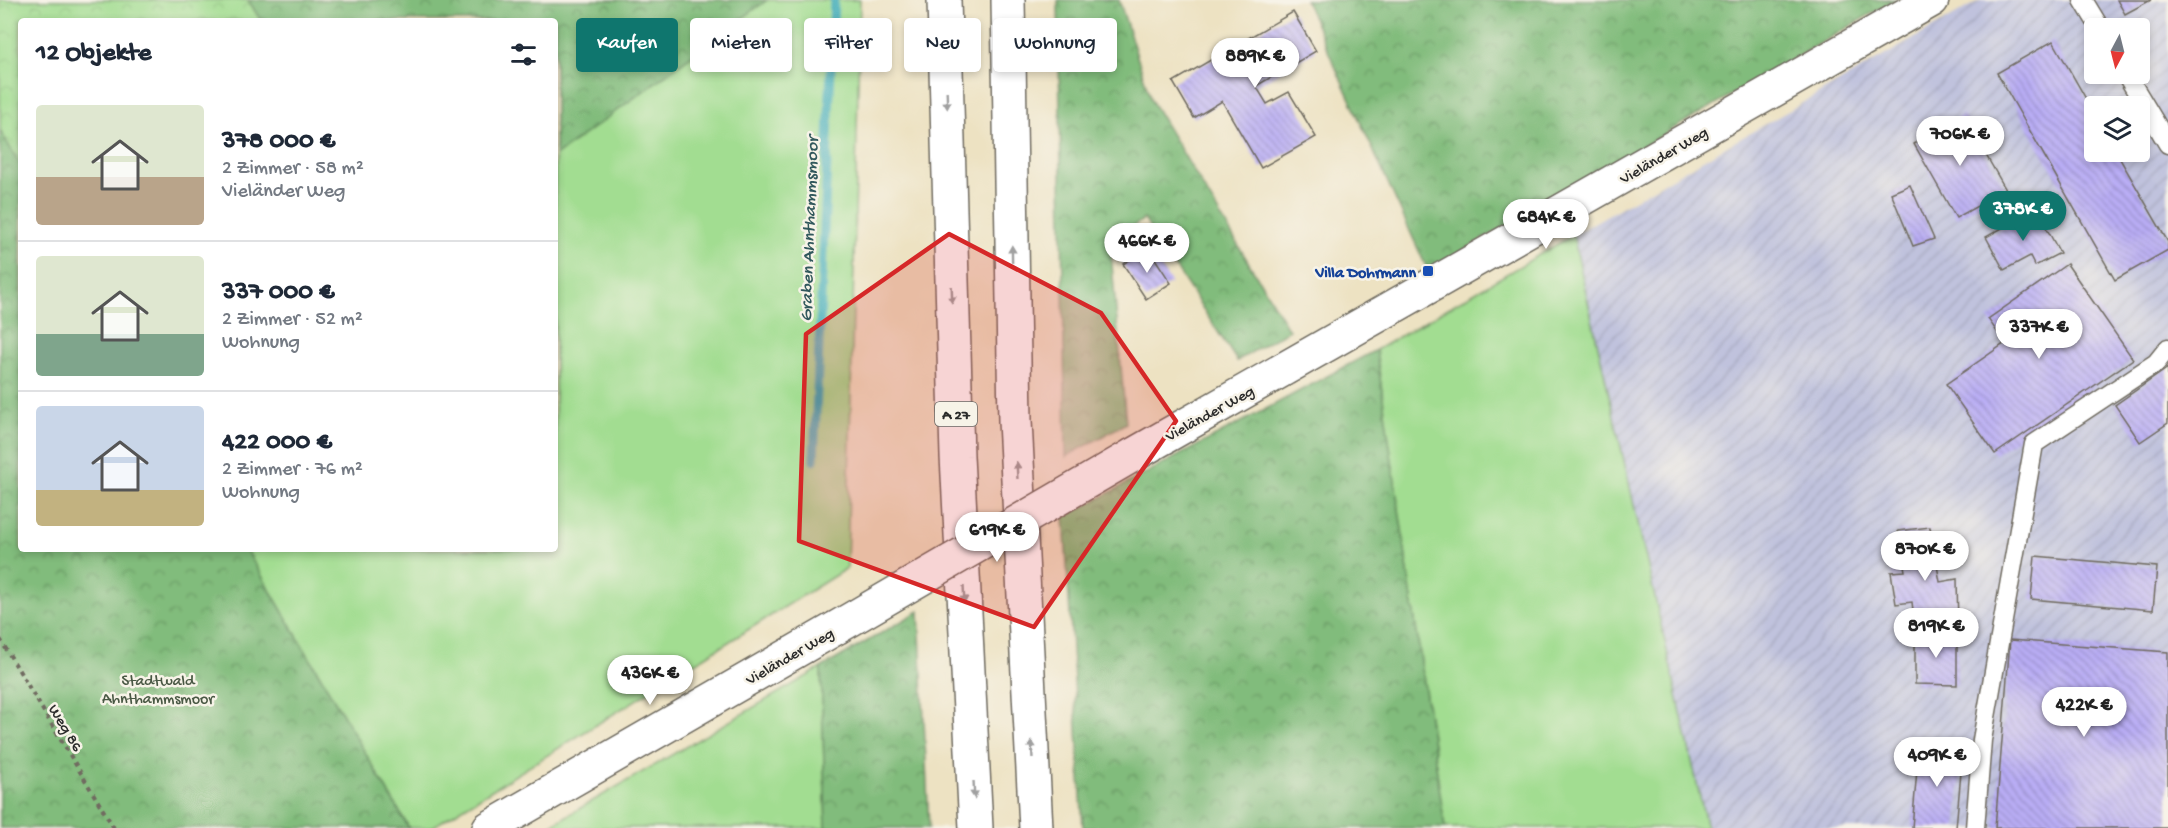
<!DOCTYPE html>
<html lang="de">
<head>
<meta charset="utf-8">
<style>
	body { margin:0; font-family:"Gochi Hand",sans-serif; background:#f2f2f3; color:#1f2937; height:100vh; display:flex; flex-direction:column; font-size:22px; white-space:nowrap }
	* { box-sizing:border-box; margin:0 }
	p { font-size:20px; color:#747a83 }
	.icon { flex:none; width:33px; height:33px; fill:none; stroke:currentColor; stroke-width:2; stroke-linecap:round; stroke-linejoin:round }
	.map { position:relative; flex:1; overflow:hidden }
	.sheet { position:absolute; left:18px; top:18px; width:540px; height:534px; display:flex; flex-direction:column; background:#fff; border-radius:6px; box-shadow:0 3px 9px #0003 }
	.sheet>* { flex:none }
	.banner { position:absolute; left:576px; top:18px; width:570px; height:54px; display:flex; gap:12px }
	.needle { width:39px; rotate:187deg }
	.tools { position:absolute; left:2084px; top:18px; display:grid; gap:12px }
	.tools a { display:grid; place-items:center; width:66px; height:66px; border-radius:6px; background:#fff; box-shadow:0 3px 9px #0003; font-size:30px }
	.price { position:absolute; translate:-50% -51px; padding:0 14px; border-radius:21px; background:#fff; color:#222; font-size:20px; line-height:39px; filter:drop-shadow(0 2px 3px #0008) }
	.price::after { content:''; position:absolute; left:50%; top:36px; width:18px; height:14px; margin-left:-9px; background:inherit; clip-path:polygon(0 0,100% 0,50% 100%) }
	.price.active { background:#0f766e; color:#fff }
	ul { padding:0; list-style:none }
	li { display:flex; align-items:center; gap:18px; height:150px; padding:0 18px }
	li+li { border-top:2px solid #e0e1e3 }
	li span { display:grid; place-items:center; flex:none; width:168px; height:120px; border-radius:6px; color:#555 }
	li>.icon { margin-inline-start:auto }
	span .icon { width:72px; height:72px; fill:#fffc; stroke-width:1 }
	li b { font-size:26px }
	h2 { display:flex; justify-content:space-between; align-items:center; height:72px; padding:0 18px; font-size:26px }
	.pill { padding:0 21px; border-radius:6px; background:#fff; box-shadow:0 3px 9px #0003; font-size:21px; line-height:54px }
	.pill.active { background:#0f766e; color:#fff }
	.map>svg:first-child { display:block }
	.industrial { fill:url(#industrial-furrows); fill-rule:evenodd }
	.grass { fill:#a2dd91; stroke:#66845e; stroke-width:1.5 }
	.forest { fill:url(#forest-crowns); stroke:#567453; stroke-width:1.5 }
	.park { fill:url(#park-crowns); stroke:#66845e; stroke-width:1.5 }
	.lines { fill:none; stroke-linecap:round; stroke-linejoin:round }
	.stream { stroke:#3cacb8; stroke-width:9 }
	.building { fill:url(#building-back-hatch) }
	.service-casing { stroke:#6f6b60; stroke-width:21 }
	.tertiary-casing { stroke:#6f6b60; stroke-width:36 }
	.motorway-casing { stroke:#6f6b60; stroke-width:36 }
	.path { stroke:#6f6b60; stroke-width:4; stroke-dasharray:4.5 4.5; stroke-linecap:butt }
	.service { stroke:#fff; stroke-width:18 }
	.tertiary { stroke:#fff; stroke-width:33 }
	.motorway { stroke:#fff; stroke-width:33 }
	.tertiary-bridge-casing { stroke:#6f6b60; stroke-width:36; stroke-linecap:butt }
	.tertiary-bridge { stroke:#fff; stroke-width:33 }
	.oneway { fill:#a0a0a0 }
	.marked { fill:#d62828; fill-opacity:0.2; stroke:#d62828; stroke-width:4.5; stroke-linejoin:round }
	.transit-dot { fill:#1a4fb4; stroke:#f7f3e8; stroke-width:2 }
	.labels { text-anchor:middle; stroke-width:5; stroke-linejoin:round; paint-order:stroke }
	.shield { fill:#f7f3e8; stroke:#686764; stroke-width:1.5 }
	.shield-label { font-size:15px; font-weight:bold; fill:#2b2b2b }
	.street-label { font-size:16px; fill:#2b2b2b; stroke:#f7f3e8 }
	.transit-label { font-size:16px; font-weight:bold; fill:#164399; stroke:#f7f3e8; text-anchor:end }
	.park-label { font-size:16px; fill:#495844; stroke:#f7f3e8 }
	.water-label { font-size:18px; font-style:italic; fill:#31585c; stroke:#f7f3e8 }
</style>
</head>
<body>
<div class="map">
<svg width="2168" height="828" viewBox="0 0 2168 828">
	<defs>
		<pattern id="industrial-furrows" width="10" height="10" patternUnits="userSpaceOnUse" patternTransform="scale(1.5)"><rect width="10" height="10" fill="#c0c2dd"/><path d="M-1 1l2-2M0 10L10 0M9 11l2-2" fill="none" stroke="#a5a7be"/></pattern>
		<pattern id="forest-crowns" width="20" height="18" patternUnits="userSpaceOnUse" patternTransform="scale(1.5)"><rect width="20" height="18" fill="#81bc7b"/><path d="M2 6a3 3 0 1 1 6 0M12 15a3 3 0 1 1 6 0" fill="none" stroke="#6a9965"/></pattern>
		<pattern id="park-crowns" width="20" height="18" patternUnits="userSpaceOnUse" patternTransform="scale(1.5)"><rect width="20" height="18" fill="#a2dd91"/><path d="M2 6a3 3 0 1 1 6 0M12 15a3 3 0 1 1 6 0" fill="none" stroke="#8cbe7d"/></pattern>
		<pattern id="building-back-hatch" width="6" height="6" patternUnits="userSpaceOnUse" patternTransform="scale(1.5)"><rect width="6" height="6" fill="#b9adf5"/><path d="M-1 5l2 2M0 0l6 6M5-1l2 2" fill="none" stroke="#978dc7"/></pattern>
	</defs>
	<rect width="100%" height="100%" fill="#f7f3e8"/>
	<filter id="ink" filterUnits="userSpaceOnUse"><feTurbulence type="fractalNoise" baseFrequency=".0167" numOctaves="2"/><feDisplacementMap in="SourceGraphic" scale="12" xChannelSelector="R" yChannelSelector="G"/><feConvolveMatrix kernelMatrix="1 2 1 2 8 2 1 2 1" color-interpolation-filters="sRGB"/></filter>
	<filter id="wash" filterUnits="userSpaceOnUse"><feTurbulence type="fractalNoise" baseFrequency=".008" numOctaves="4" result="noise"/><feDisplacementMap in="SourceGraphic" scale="24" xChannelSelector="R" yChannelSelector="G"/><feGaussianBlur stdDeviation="1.35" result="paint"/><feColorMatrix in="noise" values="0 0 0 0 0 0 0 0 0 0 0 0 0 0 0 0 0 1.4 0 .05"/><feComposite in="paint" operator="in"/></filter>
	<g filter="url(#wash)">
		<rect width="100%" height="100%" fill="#ede2c2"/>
		<path class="industrial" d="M1981,0h187v828h-461l-134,-593zM2094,28h45v46h-45zM2094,106h45v46h-45z"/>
		<g class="grass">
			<polygon points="767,0 860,0 847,568 431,828 409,828 246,549 555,549 555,156"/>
			<polygon points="1573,235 1707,828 1445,828 1376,350"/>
			<polygon points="821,668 826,828 546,828"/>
		</g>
		<g class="forest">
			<polygon points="248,0 767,0 555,156 555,21 261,21"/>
			<polygon points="1058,0 1119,0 1151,100 1289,330 1237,361 1144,219 1110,242 1126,423 1066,457"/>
			<polygon points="1305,0 1895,0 1428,271"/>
			<polygon points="0,130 21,166 21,549 246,549 409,828 0,828"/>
			<polygon points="1376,350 1445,828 1083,828 1064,517"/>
			<polygon points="919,611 929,828 826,828 821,668"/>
		</g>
		<polygon class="park" points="0,0 248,0 261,21 21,21 21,166 0,130"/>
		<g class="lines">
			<polyline class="stream" points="814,460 834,0"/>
		</g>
		<g id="blocks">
			<g class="building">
				<polygon points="2117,0 2151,0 2125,14"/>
				<polygon points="1293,12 1316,51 1256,86 1267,104 1289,92 1316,137 1261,168 1222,101 1194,118 1173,82"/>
				<polygon points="2053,41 2094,113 2094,152 2116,152 2168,242 2168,250 2115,280 1997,73"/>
				<polygon points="1963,115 2006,190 1956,218 1914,144"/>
				<polygon points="1910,185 1934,239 1913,246 1891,193"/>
				<polygon points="2036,209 2060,253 2035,266 2030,256 2004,270 1986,237"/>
				<polygon points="1148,248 1171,283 1146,299 1123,264"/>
				<polygon points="2067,264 2133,359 1995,454 1946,384 2005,343 1988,319"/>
				<polygon points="2168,368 2168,423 2140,442 2115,405"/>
				<polygon points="1930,527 1940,582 1957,579 1958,627 1915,627 1912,602 1896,604 1891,572 1905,571 1898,531"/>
				<polygon points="2035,556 2157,567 2153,610 2031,599"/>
				<polygon points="1915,633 1957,634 1957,685 1915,684"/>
				<polygon points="2010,640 2168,652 2168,828 1995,828"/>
				<polygon points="1919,746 1963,750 1956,828 1912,828"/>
			</g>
		</g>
	</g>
	<g filter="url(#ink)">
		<use href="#blocks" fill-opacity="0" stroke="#6f6b60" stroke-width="1.5"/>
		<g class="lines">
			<defs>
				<g id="service">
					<polyline points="2083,0 2100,28"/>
					<polyline points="2126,74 2168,144"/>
					<polyline points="1975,828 1982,740 2034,444 2156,363 2168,348"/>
				</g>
				<g id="tertiary">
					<polyline points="1133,455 1932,0"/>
					<polyline points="489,828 836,628"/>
				</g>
				<g id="motorway">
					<polyline points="944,0 957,456 976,828"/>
					<polyline points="1008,0 1015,421 1036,828"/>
				</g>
			</defs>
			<use href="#service" class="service-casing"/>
			<use href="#tertiary" class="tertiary-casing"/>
			<use href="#motorway" class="motorway-casing"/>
			<polyline class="path" points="0,639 114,828"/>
			<use href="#service" class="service"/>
			<use href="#tertiary" class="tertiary"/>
			<use href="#motorway" class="motorway"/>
			<defs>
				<polyline id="tertiary-bridge" points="836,628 1133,455"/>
			</defs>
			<use href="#tertiary-bridge" class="tertiary-bridge-casing"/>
			<use href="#tertiary-bridge" class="tertiary-bridge"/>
		</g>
		<defs><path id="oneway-solid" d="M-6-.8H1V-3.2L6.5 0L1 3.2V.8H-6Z" transform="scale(1.5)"/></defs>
		<g class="oneway">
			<use href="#oneway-solid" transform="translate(947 100) rotate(88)"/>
			<use href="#oneway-solid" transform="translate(1012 254) rotate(-91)"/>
			<use href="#oneway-solid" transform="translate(952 295) rotate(88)"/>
			<use href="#oneway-solid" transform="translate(1017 470) rotate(-93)"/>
			<use href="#oneway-solid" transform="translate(964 595) rotate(87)"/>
			<use href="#oneway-solid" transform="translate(1032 749) rotate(-93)"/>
			<use href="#oneway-solid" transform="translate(974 790) rotate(87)"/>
		</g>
	</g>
	<path class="marked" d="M949,234l152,79 75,108 -142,206 -235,-86 7,-207z"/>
	<rect class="transit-dot" x="1422" y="265" width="12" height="12" rx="3"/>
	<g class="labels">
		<rect class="shield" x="935" y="402" width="42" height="24" rx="4.5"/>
		<g class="shield-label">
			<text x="956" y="419">A 27</text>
		</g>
		<g class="street-label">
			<text transform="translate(1663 154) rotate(-30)" y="6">Vieländer Weg</text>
			<text transform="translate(1209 412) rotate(-29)" y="6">Vieländer Weg</text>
			<text transform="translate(789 655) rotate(-30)" y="6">Vieländer Weg</text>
			<text transform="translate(67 727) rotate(59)" y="6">Weg 86</text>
		</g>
		<g class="transit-label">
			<text x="1416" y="277">Villa Dohrmann</text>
		</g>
		<g class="park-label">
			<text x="158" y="685">Stadtwald<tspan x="158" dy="18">Ahnthammsmoor</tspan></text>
		</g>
		<g class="water-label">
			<text transform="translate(808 229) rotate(-88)" y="6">Graben Ahnthammsmoor</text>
		</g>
	</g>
</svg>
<div class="tools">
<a><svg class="needle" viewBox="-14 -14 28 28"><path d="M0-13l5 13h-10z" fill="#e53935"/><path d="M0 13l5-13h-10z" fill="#747a83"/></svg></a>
<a><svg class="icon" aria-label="layers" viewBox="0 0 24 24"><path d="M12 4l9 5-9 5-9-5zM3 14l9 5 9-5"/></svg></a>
</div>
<b class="price" style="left:1255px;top:89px">889K €</b>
<b class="price" style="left:1960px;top:167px">706K €</b>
<b class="price active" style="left:2023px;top:242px">378K €</b>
<b class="price" style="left:1546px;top:250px">684K €</b>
<b class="price" style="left:1147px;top:274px">466K €</b>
<b class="price" style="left:2039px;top:360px">337K €</b>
<b class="price" style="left:997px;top:563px">619K €</b>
<b class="price" style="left:1925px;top:582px">870K €</b>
<b class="price" style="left:1936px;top:659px">819K €</b>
<b class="price" style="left:650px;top:706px">436K €</b>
<b class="price" style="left:2084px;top:738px">422K €</b>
<b class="price" style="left:1937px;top:788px">409K €</b>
<div class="banner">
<a class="pill active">Kaufen</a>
<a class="pill">Mieten</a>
<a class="pill">Filter</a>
<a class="pill">Neu</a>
<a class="pill">Wohnung</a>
</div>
<section class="sheet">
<h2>12 Objekte<svg class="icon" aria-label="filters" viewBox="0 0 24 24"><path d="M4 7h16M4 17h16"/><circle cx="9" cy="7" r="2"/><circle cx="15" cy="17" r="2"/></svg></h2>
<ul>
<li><span style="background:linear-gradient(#dfe7d0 60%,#b9a48a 0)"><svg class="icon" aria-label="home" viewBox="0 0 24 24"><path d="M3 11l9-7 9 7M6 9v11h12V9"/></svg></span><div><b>378 000 €</b><p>2 Zimmer · 58 m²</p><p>Vieländer Weg</p></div></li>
<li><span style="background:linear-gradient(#dfe7d0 65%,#7fa58c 0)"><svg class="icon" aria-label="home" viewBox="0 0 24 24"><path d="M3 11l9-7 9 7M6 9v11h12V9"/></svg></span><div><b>337 000 €</b><p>2 Zimmer · 52 m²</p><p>Wohnung</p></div></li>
<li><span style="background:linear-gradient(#c9d6e8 70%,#c2b280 0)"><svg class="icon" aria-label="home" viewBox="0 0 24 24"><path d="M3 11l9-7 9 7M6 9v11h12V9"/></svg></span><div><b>422 000 €</b><p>2 Zimmer · 76 m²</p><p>Wohnung</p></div></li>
</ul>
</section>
</div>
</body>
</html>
